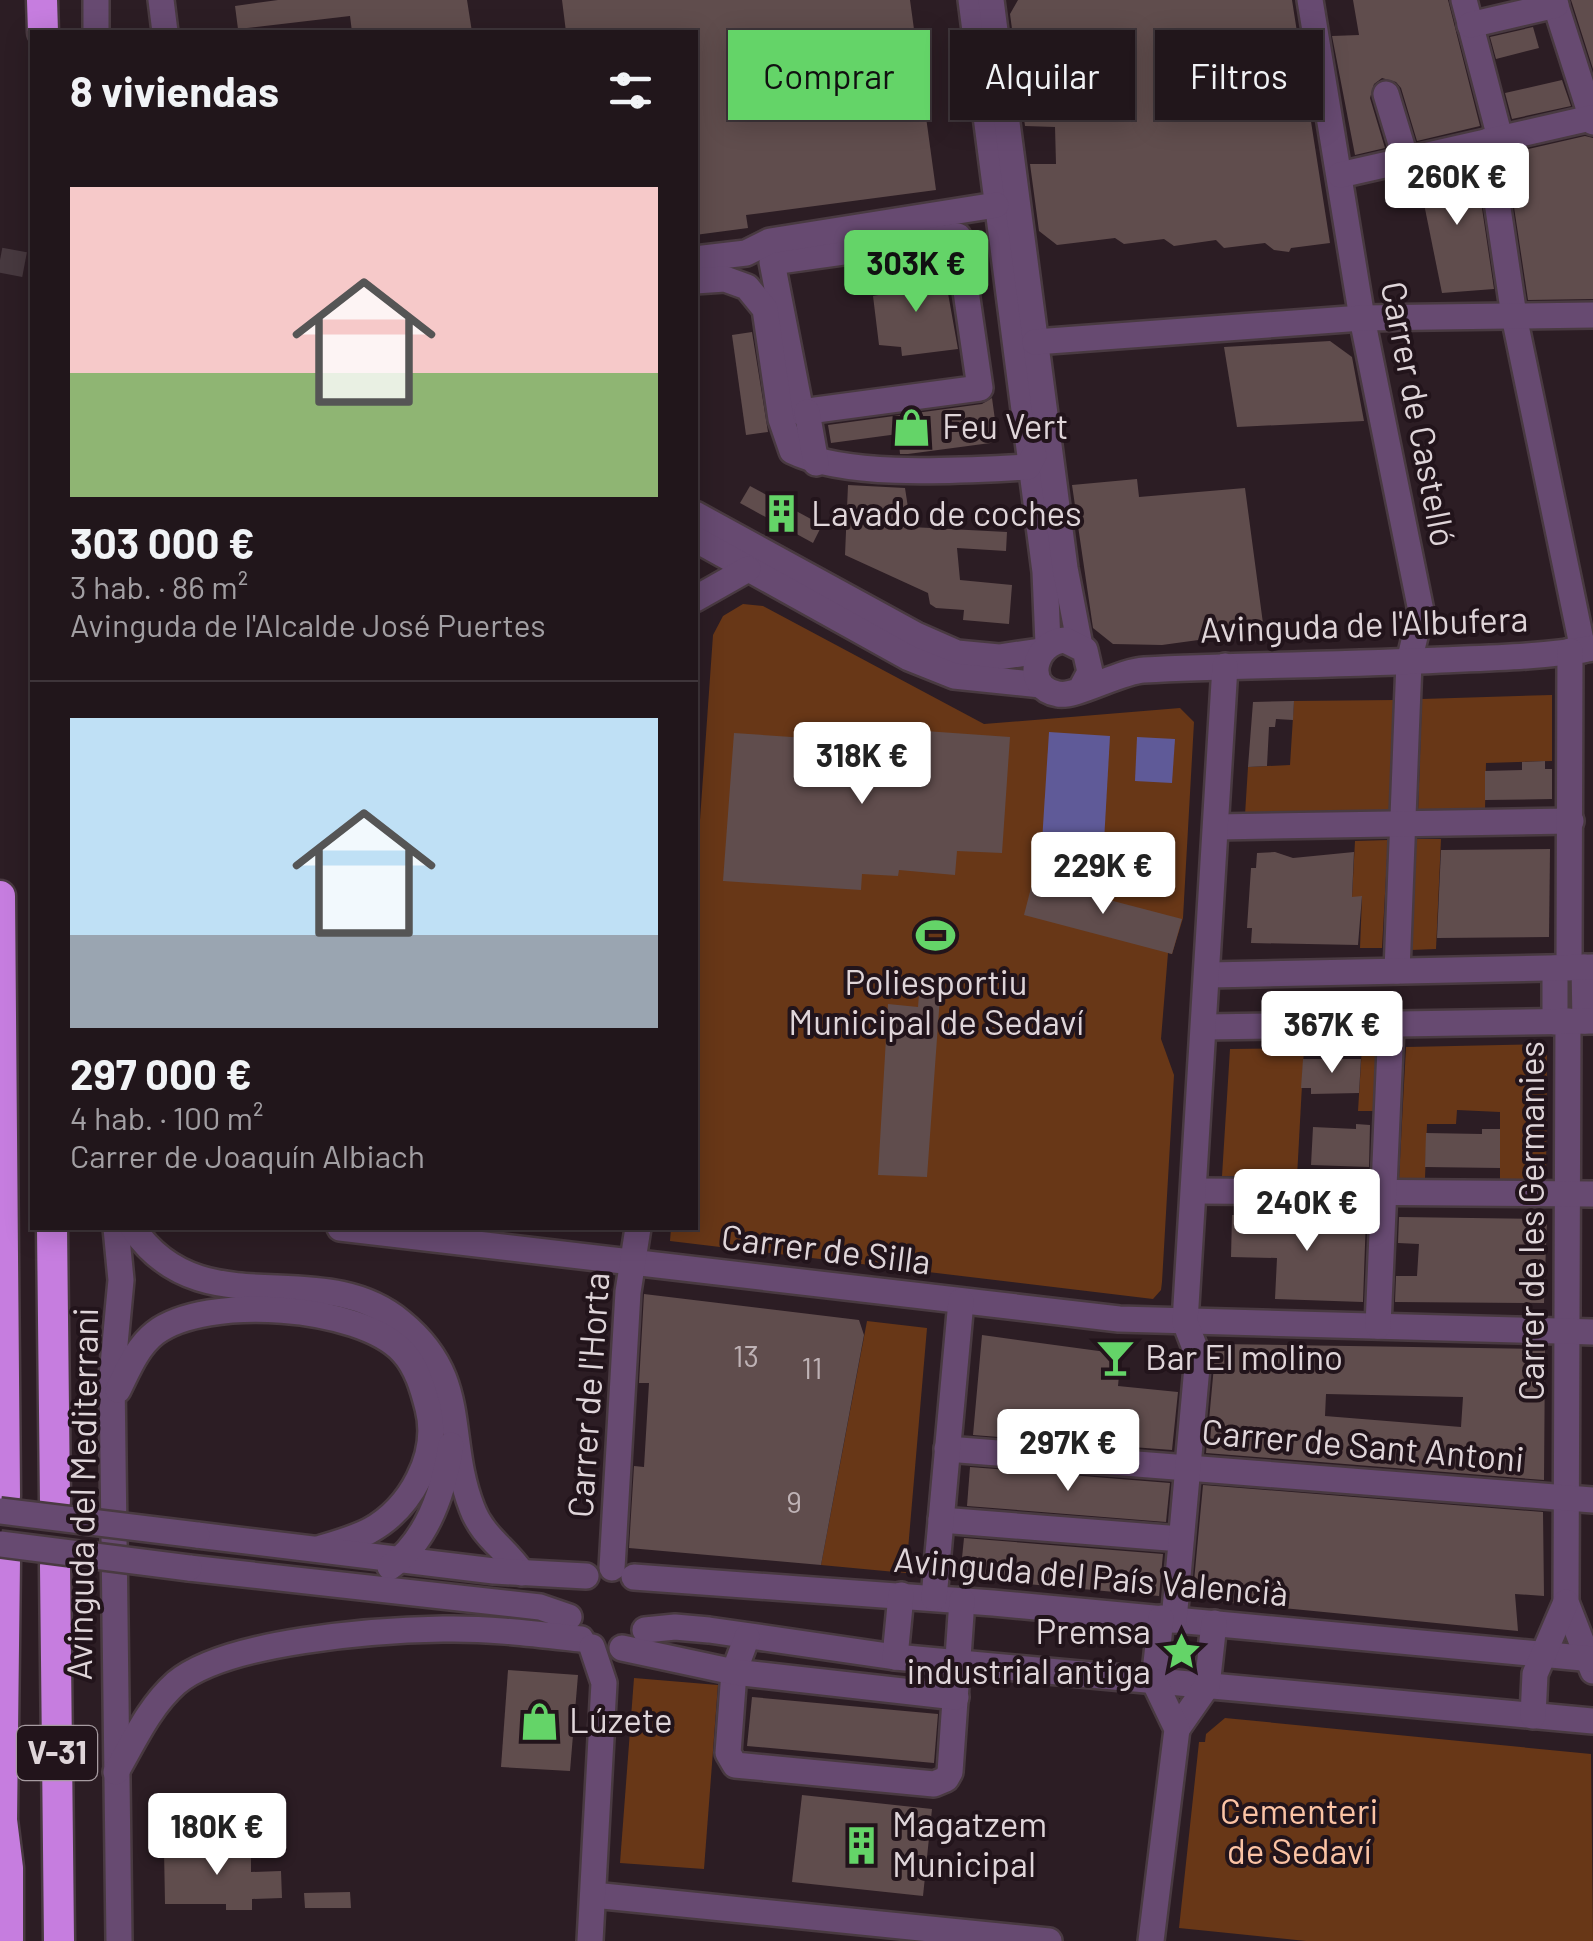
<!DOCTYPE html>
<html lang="es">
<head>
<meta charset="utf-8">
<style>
	body { margin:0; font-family:Barlow,sans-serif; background:#291f24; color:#f1f3f6; height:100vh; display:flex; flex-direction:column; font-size:38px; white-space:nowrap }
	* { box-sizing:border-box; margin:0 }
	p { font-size:32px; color:#a29fa3 }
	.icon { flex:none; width:55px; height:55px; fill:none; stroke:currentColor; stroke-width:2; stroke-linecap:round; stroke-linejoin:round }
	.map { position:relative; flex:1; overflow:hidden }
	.sheet { position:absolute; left:30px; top:30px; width:668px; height:1200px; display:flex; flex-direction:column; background:#21161b; border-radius:0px; box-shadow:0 5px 25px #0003,0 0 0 2px #3e353a }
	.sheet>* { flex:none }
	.banner { position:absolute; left:728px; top:30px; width:715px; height:90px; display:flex; gap:20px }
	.price { position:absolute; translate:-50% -85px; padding:0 22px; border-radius:10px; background:#fff; color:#222; font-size:32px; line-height:65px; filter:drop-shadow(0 2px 5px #0008) }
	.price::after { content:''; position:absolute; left:50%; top:60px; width:30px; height:22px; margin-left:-15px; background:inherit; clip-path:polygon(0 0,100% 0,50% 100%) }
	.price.current { background:#64d468; color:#111 }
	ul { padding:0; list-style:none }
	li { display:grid; align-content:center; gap:20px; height:530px; padding:0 40px }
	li+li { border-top:2px solid #3e353a }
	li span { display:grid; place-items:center; height:310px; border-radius:0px; color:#555 }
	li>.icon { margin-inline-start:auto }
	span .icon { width:180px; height:180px; fill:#fffc; stroke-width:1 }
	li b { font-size:42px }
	h2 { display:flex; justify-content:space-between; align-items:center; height:120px; padding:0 40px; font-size:42px }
	.chip { padding:0 35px; border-radius:0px; background:#21161b; box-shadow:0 5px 25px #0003,0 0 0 2px #3e353a; font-size:35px; line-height:90px }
	.chip.current { background:#64d468; color:#111 }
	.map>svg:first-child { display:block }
	.green { fill:#683717 }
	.water { fill:#5f5a98 }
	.building { fill:#604d4d; fill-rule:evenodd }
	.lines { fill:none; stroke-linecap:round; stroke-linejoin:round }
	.minor-tunnel { stroke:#47393f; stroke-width:25; stroke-dasharray:25 12; stroke-linecap:butt }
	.minor-casing { stroke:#493a41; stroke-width:30 }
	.highway-casing { stroke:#493a41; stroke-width:35 }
	.minor { stroke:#674a71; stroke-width:25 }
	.highway { stroke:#c67ddf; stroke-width:30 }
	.minor-bridge-casing { stroke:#493a41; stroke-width:30; stroke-linecap:butt }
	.minor-bridge { stroke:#674a71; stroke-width:25 }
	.labels { text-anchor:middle; stroke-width:8; stroke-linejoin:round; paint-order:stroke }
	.number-label { font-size:30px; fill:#bfb3b6 }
	.shield { fill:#22141b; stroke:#a69ba0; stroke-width:2.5 }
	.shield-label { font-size:32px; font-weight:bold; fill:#dfd5d9 }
	.street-label { font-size:35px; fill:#dfd5d9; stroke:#22141b }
	.poi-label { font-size:35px; fill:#dfd5d9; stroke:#22141b; text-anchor:start }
	.park-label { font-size:35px; fill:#fbc3a4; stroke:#22141b }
</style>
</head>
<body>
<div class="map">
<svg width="1593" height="1941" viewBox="0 0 1593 1941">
	<rect width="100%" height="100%" fill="#2c1d24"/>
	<g class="green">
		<polygon points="743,604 763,606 984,724 1180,708 1194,722 1183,918 1172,954 1168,953 1161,1039 1174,1075 1162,1282 1161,1290 1153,1299 670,1241 671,1228 695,1228 695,891 713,635 723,616"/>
		<polygon points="1552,695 1552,761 1486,763 1485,810 1418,812 1422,699"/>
		<polygon points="1395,700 1390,813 1245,815 1248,767 1290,765 1294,701"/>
		<polygon points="1416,839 1441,839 1436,949 1411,950"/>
		<polygon points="1388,840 1382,948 1360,948 1362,897 1352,897 1355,841"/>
		<polygon points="1547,1044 1546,1180 1500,1179 1500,1112 1457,1110 1456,1124 1427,1124 1425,1178 1399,1178 1406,1047"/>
		<polygon points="1362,1047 1378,1047 1375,1111 1358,1111"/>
		<polygon points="1304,1048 1297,1177 1222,1176 1230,1049"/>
		<polygon points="867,1321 927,1328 906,1573 821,1565"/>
		<polygon points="634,1678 718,1685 704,1869 620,1863"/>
		<polygon points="1225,1718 1591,1754 1593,1941 1306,1941 1179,1928 1199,1742 1205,1742 1206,1734"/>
	</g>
	<g class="water">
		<polygon points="1049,732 1110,736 1102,877 1040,873"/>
		<polygon points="1137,737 1175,739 1172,783 1135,781"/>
	</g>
	<g class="building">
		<polygon points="278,0 467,0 472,32 352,32 350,16 238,29 235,6"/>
		<polygon points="562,0 910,0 936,190 746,215 748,228 695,235 695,32 566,32"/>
		<polygon points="1018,0 1292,0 1330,243 1291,248 1289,252 1274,250 1265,243 1224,248 1216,240 1174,246 1164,239 1124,244 1115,238 1057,245 1039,231 1030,164 1056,164 1055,127 1025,126 1010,14"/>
		<polygon points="1353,0 1448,0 1480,126 1417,141 1401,88 1396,82 1382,78 1374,84 1370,98 1385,148 1355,155 1332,36 1359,35"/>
		<polygon points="1571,0 1593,0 1593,69 1572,3"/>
		<polygon points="1533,27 1539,48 1496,59 1490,37"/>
		<polygon points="1562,80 1571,106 1512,119 1505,93"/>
		<polygon points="1585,136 1593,138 1593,299 1528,300 1506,154"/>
		<polygon points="1475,161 1494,289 1442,293 1418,174"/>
		<polygon points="944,271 958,349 902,356 901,347 879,345 873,296 884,294 883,288 898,286 897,278"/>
		<polygon points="752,332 768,432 746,435 732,335"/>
		<polygon points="1330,341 1352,357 1364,421 1237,427 1224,347"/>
		<polygon points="992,398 998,442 908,454 900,454 898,434 831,443 828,425 982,404"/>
		<polygon points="1137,479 1139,497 1245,488 1264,631 1162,645 1113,644 1093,628 1072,485"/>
		<polygon points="848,485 905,488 911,527 1007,532 1006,551 957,548 960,580 1012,585 1009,624 963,620 964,610 936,608 930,604 928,593 845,555"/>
		<polygon points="750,486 822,525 813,543 740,503"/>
		<polygon points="1294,701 1293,720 1276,719 1275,727 1269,727 1267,766 1248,767 1253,702"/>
		<polygon points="887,722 895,723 923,756 925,731 1010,737 1002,853 957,851 955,875 899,870 898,876 862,874 861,890 723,881 734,733 880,743 881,727"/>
		<polygon points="1545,761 1545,769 1552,769 1552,799 1485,800 1485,771 1522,770 1522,762"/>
		<polygon points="1550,849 1549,937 1437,938 1441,850"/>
		<polygon points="1275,852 1293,858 1354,852 1352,897 1362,896 1358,945 1251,943 1252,928 1247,928 1251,868 1256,868 1257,853"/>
		<polygon points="1033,880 1182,919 1172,954 1024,915"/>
		<polygon points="920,982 941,983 927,1177 878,1175 888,1004 918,1007"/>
		<polygon points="1303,1059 1361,1059 1359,1093 1311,1094 1311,1088 1301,1088"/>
		<polygon points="1356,1124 1370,1125 1369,1167 1311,1165 1313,1127 1356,1129"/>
		<polygon points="1482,1129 1500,1129 1500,1168 1425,1167 1426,1133 1482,1134"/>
		<polygon points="1232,1215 1366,1217 1363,1302 1275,1299 1277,1258 1231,1257"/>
		<polygon points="1399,1217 1547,1219 1544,1303 1395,1302 1396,1276 1417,1276 1419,1244 1398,1243"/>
		<polygon points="644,1294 859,1320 864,1335 821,1565 629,1548 634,1466 644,1467 649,1383 639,1383"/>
		<polygon points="982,1335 1121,1354 1118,1386 1178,1392 1172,1450 973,1435"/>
		<path d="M1216,1344l329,5 -1,131 -338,-27zM1326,1394l137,3 -2,30 -136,-11z"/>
		<polygon points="970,1467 1170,1483 1166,1522 967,1506"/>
		<polygon points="1203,1485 1543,1512 1544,1596 1515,1594 1518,1631 1210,1601 1194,1581"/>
		<polygon points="964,1538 1163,1554 1159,1596 960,1578"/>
		<polygon points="508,1670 578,1675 570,1771 501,1767"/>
		<polygon points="752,1697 938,1714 934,1763 747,1746"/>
		<polygon points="802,1795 932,1809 923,1896 792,1882"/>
		<polygon points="251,1847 251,1872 281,1871 282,1898 252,1899 252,1910 226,1910 226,1904 165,1904 164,1849"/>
		<polygon points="350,1892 351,1908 305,1908 304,1893"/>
	</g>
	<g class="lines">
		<polyline class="minor-tunnel" points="0,260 32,266"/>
		<defs>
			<g id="minor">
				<polyline points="96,0 96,32"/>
				<polyline points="161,0 165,32"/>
				<polyline points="971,0 1045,572 1048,644"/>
				<polyline points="991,0 1065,568 1080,646"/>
				<polyline points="1310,0 1362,318 1421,611 1409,662 1397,971"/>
				<polyline points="1464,0 1500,138"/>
				<polyline points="1554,0 1593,122"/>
				<polyline points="1470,25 1556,5"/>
				<polyline points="1386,94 1406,160"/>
				<polyline points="1488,141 1514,316 1583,650"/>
				<polyline points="1340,175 1591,118"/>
				<polygon points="958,236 980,388 801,412 772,262"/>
				<polyline points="695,259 746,253 770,241 996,205"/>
				<path d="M695,281l30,-2 22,8 18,22 16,110 11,32c57,28 172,19 236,16l6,-12"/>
				<polyline points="1035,342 1362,318 1593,315"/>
				<polyline points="807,412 816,463"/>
				<polyline points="695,514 916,635 957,653 999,657 1040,651"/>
				<polyline points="695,539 909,658 954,676 1041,685"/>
				<polyline points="695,599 748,569"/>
				<path d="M1082,687l8,-15 -5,-22 -20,-10c-32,2 -42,48 -7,54 16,4 63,-23 86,-24 99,-5 198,-5 297,-10 50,-2 103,-3 152,-12"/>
				<polyline points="1216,827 1571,821"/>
				<polyline points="1584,967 1585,1021"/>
				<polyline points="1555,968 1555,1022"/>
				<polyline points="1569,968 1570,651"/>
				<polyline points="1208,975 1593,967"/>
				<polyline points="1568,1021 1566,1602 1593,1671"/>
				<polyline points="1204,1027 1593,1021"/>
				<polyline points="1195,1191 1593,1194"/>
				<polyline points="116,1228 121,1280 112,1376 119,1941"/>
				<path d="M133,1228c68,101 186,26 268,94 70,57 43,115 71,186 10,28 34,41 50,65"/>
				<polyline points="340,1228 1119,1319 1593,1332"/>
				<polyline points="1378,1326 1391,1025"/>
				<path d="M118,1390c10,-20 19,-43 37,-57 51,-39 205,-28 248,19 14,15 20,37 25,56 12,47 -17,100 -59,123 -16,8 -34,13 -51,18"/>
				<polyline points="947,1449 1593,1500"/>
				<polyline points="941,1520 1181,1539"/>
				<polyline points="197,1535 494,1571 586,1576"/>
				<path d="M390,1567c38,-27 54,-78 61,-122"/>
				<polyline points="189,1568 540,1607 569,1617"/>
				<polyline points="612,1568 628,1292 638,1228"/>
				<polyline points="634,1577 993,1603 1593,1659"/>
				<polyline points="934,1598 961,1301"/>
				<polyline points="1174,1620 1198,1356 1185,1322 1225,666"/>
				<polyline points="645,1630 675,1627 709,1630 895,1657 1593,1721"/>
				<polyline points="747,1637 734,1672 728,1753 735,1765 934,1784 946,1779 950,1772 962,1600"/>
				<polyline points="622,1648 734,1672 956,1697"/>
				<polyline points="895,1657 901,1595"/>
				<polyline points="1154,1681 1161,1618"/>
				<polyline points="1533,1716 1535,1674 1566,1602"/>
				<polyline points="1177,1729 1207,1686 1214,1623"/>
				<path d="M116,1772c18,-31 33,-65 60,-89 50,-42 201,-53 267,-54 46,-1 93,5 138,10"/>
				<polyline points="593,1895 1049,1941"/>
				<polyline points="590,1941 604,1683 592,1647"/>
				<polyline points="1151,1941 1177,1729 1154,1681"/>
			</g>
			<g id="highway">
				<polyline points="42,0 43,32"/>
				<polyline points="0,896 5,1496"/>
				<polyline points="52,1228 55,1501"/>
				<polyline points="5,1559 2,1820 8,1868 8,1941"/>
				<polyline points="55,1566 59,1941"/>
			</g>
		</defs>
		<use href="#minor" class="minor-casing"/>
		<use href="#highway" class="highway-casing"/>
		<use href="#minor" class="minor"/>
		<use href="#highway" class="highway"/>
		<defs>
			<g id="minor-bridge">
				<polyline points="0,1511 197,1535"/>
				<polyline points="0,1544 189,1568"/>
			</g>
		</defs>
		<use href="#minor-bridge" class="minor-bridge-casing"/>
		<use href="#minor-bridge" class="minor-bridge"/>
	</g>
	<defs>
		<symbol id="shop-bare" viewBox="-9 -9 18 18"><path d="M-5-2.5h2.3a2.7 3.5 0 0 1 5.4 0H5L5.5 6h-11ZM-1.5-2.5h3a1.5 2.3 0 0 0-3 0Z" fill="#64d468" stroke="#22141b" stroke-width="2.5" paint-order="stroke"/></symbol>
		<symbol id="building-bare" viewBox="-9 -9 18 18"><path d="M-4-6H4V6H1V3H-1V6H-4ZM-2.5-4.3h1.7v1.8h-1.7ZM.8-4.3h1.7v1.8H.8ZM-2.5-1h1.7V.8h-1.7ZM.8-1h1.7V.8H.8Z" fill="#64d468" stroke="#22141b" stroke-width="2.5" paint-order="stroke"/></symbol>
		<symbol id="stadium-bare" viewBox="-9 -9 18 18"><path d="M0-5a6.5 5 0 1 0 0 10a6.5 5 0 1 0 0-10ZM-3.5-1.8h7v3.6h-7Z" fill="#64d468" stroke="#22141b" stroke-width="2.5" paint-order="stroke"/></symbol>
		<symbol id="bar-bare" viewBox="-9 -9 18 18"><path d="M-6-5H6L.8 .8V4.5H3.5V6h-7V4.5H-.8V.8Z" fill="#64d468" stroke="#22141b" stroke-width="2.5" paint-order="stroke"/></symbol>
		<symbol id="sight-bare" viewBox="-9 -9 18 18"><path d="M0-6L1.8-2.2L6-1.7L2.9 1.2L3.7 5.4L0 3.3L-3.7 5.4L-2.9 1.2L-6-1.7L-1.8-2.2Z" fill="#64d468" stroke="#22141b" stroke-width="2.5" paint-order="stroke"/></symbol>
	</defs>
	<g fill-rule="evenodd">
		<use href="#shop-bare" x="884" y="400" width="55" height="55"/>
		<use href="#building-bare" x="754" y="486" width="55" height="55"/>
		<use href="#stadium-bare" x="908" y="908" width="55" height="55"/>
		<use href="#bar-bare" x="1088" y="1330" width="55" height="55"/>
		<use href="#sight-bare" x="1154" y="1624" width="55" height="55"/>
		<use href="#shop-bare" x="512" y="1694" width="55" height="55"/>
		<use href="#building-bare" x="834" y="1818" width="55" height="55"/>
	</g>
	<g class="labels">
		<g class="number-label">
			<text x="746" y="1367">13</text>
			<text x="812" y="1379">11</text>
			<text x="794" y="1513">9</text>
		</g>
		<rect class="shield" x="17" y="1726" width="80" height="54" rx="8"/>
		<g class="shield-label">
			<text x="57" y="1764">V-31</text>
		</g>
		<g class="street-label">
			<text transform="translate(1418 414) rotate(79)" y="12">Carrer de Castelló</text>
			<text transform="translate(1364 625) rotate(-2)" y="12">Avinguda de l'Albufera</text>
			<text transform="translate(1532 1221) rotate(-90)" y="12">Carrer de les Germanies</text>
			<text transform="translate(826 1250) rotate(7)" y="12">Carrer de Silla</text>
			<text transform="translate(589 1395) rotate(-86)" y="12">Carrer de l'Horta</text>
			<text transform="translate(1363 1446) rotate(5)" y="12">Carrer de Sant Antoni</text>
			<text transform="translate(83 1494) rotate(-89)" y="12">Avinguda del Mediterrani</text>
			<text transform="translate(1091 1577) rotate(5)" y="12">Avinguda del País Valencià</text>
		</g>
		<g class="poi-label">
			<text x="942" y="439">Feu Vert</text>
			<text x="811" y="526">Lavado de coches</text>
			<text x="936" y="995" text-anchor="middle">Poliesportiu<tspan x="936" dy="40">Municipal de Sedaví</tspan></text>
			<text x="1145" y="1370">Bar El molino</text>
			<text x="1151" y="1644" text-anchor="end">Premsa<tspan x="1151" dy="40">industrial antiga</tspan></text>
			<text x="569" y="1733">Lúzete</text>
			<text x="892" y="1837">Magatzem<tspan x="892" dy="40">Municipal</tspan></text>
		</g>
		<g class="park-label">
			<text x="1299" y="1824">Cementeri<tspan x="1299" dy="40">de Sedaví</tspan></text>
		</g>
	</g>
</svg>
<b class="price" style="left:1457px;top:228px">260K €</b>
<b class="price current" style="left:916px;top:315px">303K €</b>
<b class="price" style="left:862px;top:807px">318K €</b>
<b class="price" style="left:1103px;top:917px">229K €</b>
<b class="price" style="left:1332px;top:1076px">367K €</b>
<b class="price" style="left:1307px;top:1254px">240K €</b>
<b class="price" style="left:1068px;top:1494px">297K €</b>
<b class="price" style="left:217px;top:1878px">180K €</b>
<div class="banner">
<a class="chip current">Comprar</a>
<a class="chip">Alquilar</a>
<a class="chip">Filtros</a>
</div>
<section class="sheet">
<h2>8 viviendas<svg class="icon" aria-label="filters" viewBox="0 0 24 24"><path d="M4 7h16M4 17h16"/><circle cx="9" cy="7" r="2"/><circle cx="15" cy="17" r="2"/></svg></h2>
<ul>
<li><span style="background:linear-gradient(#f6c9c9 60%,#8fb573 0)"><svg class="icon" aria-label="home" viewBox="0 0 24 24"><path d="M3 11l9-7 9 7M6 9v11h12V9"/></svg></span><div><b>303 000 €</b><p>3 hab. · 86 m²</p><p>Avinguda de l'Alcalde José Puertes</p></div></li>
<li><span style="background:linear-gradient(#bfe0f5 70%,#9aa5b1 0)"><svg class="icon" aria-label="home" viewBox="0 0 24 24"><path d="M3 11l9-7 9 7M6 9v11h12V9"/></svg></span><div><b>297 000 €</b><p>4 hab. · 100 m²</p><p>Carrer de Joaquín Albiach</p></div></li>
</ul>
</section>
</div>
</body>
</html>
